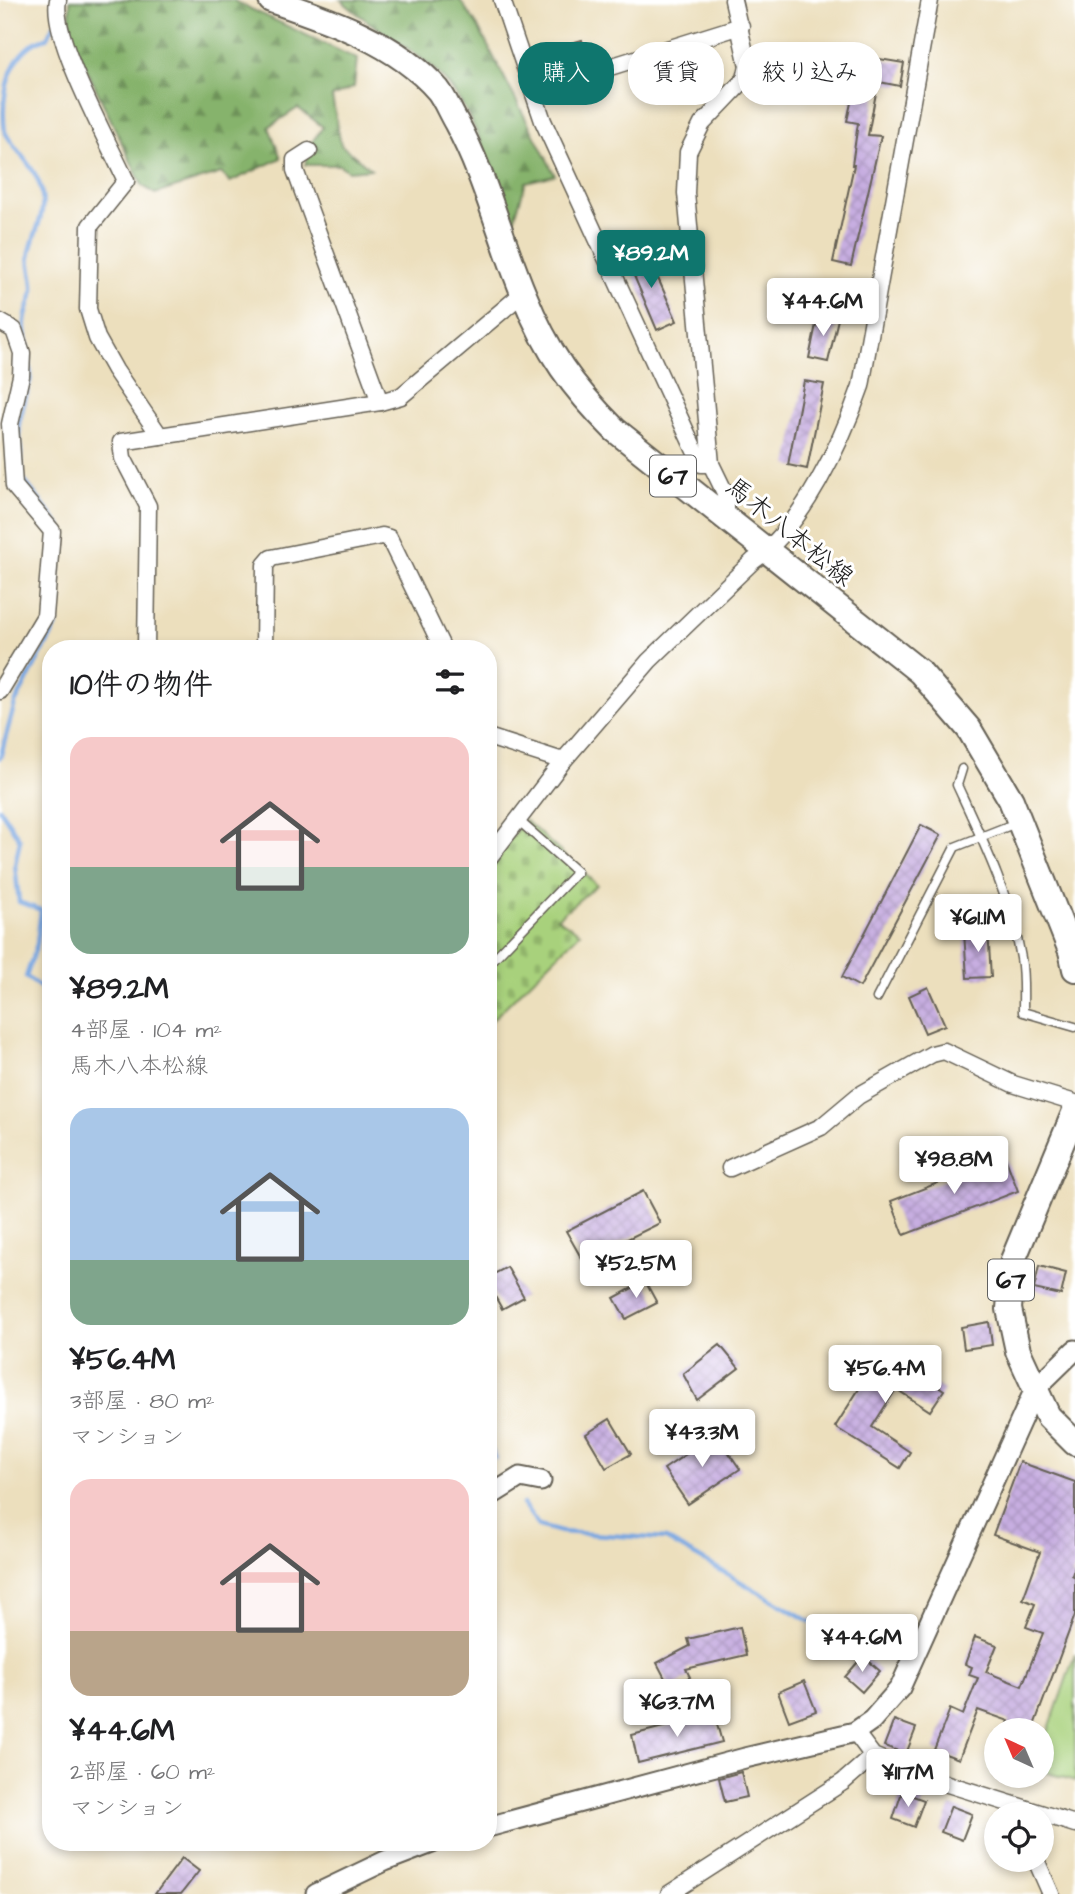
<!DOCTYPE html>
<html lang="ja">
<head>
<meta charset="utf-8">
<style>
	body { margin:0; font-family:"Architects Daughter","Klee One",sans-serif; background:#f2f2f2; color:#202124; height:100vh; display:flex; flex-direction:column; font-size:26px; white-space:nowrap }
	* { box-sizing:border-box; margin:0 }
	p { font-size:23px; color:#757577 }
	.icon { flex:none; width:38px; height:38px; fill:none; stroke:currentColor; stroke-width:2; stroke-linecap:round; stroke-linejoin:round }
	.map { position:relative; flex:1; overflow:hidden }
	.panel { position:absolute; left:42px; top:640px; width:455px; height:1211px; display:flex; flex-direction:column; background:#fff; border-radius:28px; box-shadow:0 4px 10px #0003 }
	.panel>* { flex:none }
	.top-card { position:absolute; left:518px; top:42px; width:452px; height:63px; display:flex; gap:14px }
	.needle { width:46px; rotate:316deg }
	.fabs { position:absolute; left:984px; top:1718px; display:grid; gap:14px }
	.fabs a { display:grid; place-items:center; width:70px; height:70px; border-radius:50%; background:#fff; box-shadow:0 4px 10px #0003; font-size:35px }
	.price { position:absolute; translate:-50% -60px; padding:0 16px; border-radius:7px; background:#fff; color:#222; font-size:23px; line-height:46px; filter:drop-shadow(0 2px 4px #0008) }
	.price::after { content:''; position:absolute; left:50%; top:42px; width:21px; height:16px; margin-left:-10px; background:inherit; clip-path:polygon(0 0,100% 0,50% 100%) }
	.price.on { background:#0f766e; color:#fff }
	ul { padding:0; list-style:none }
	li { display:grid; align-content:center; gap:14px; height:371px; padding:0 28px }
	li span { display:grid; place-items:center; height:217px; border-radius:21px; color:#555 }
	li>.icon { margin-inline-start:auto }
	span .icon { width:126px; height:126px; fill:#fffc; stroke-width:1 }
	li b { font-size:30px }
	h2 { display:flex; justify-content:space-between; align-items:center; height:84px; padding:0 28px; font-size:30px }
	.chip { padding:0 24px; border-radius:28px; background:#fff; box-shadow:0 4px 10px #0003; font-size:24px; line-height:63px }
	.chip.on { background:#0f766e; color:#fff }
	.map>svg:first-child { display:block }
	.green { fill:#a8d17c; stroke:#62764c; stroke-width:2 }
	.forest { fill:url(#forest-firs); stroke:#516844; stroke-width:2 }
	.cemetery { fill:url(#cemetery-stones); stroke:#62764c; stroke-width:2 }
	.lines { fill:none; stroke-linecap:round; stroke-linejoin:round }
	.stream { stroke:#77a6e1; stroke-width:4.5 }
	.building { fill:url(#building-cross-hatch) }
	.service-casing { stroke:#656054; stroke-width:11 }
	.minor-casing { stroke:#656054; stroke-width:19 }
	.tertiary-casing { stroke:#656054; stroke-width:23 }
	.primary-casing { stroke:#656054; stroke-width:28 }
	.service { stroke:#fff; stroke-width:8 }
	.minor { stroke:#fff; stroke-width:16 }
	.tertiary { stroke:#fff; stroke-width:19 }
	.primary { stroke:#fff; stroke-width:24 }
	.labels { text-anchor:middle; stroke-width:6; stroke-linejoin:round; paint-order:stroke }
	.shield { fill:#fff; stroke:#606060; stroke-width:2 }
	.shield-label { font-size:24px; font-weight:bold; fill:#1c1c1c }
	.street-label { font-size:26px; fill:#1c1c1c; stroke:#fff }
</style>
</head>
<body>
<div class="map">
<svg width="1075" height="1894" viewBox="0 0 1075 1894">
	<defs>
		<pattern id="forest-firs" width="22" height="20" patternUnits="userSpaceOnUse" patternTransform="scale(1.75)"><rect width="22" height="20" fill="#86b36c"/><path d="M5 1l3.5 6h-7zM16 11l3.5 6h-7z" fill="#6d9158"/></pattern>
		<pattern id="cemetery-stones" width="16" height="16" patternUnits="userSpaceOnUse" patternTransform="scale(1.75)"><rect width="16" height="16" fill="#a8d17c"/><path d="M2 7V4a2 2 0 0 1 4 0v3zM10 15v-3a2 2 0 0 1 4 0v3z" fill="#90b36b"/></pattern>
		<pattern id="building-cross-hatch" width="8" height="8" patternUnits="userSpaceOnUse" patternTransform="scale(1.75)"><rect width="8" height="8" fill="#c7aee1"/><path d="M0 0l8 8M0 8l8-8" fill="none" stroke="#aa95c0"/></pattern>
	</defs>
	<rect width="100%" height="100%" fill="#fff"/>
	<filter id="ink" filterUnits="userSpaceOnUse"><feTurbulence type="fractalNoise" baseFrequency=".0143" numOctaves="2"/><feDisplacementMap in="SourceGraphic" scale="14" xChannelSelector="R" yChannelSelector="G"/><feConvolveMatrix kernelMatrix="1 2 1 2 8 2 1 2 1" color-interpolation-filters="sRGB"/></filter>
	<filter id="wash" filterUnits="userSpaceOnUse"><feTurbulence type="fractalNoise" baseFrequency=".00686" numOctaves="4" result="noise"/><feDisplacementMap in="SourceGraphic" scale="28" xChannelSelector="R" yChannelSelector="G"/><feGaussianBlur stdDeviation="1.57" result="paint"/><feColorMatrix in="noise" values="0 0 0 0 0 0 0 0 0 0 0 0 0 0 0 0 0 1.4 0 .05"/><feComposite in="paint" operator="in"/></filter>
	<g filter="url(#wash)">
		<rect width="100%" height="100%" fill="#ecdfbd"/>
		<polygon class="green" points="1075,1654 1075,1781 1041,1771 1041,1752"/>
		<g class="forest">
			<polygon points="70,0 232,0 357,59 354,87 332,97 341,145 371,169 349,171 339,165 305,165 312,142 323,127 298,108 269,127 281,158 230,182 221,173 155,194 142,185 70,34"/>
			<path d="M341,0h119l17,25 78,150 -29,7 -14,44c-21,-54 -36,-119 -80,-159 -29,-25 -63,-41 -91,-67z"/>
		</g>
		<polygon class="cemetery" points="525,820 597,885 557,918 580,933 488,1024 488,867"/>
		<g class="lines">
			<g class="stream">
				<path d="M27,347c-1,-8 -3,-18 -2,-26 1,-11 7,-21 8,-31 1,-13 -6,-26 -3,-38 4,-19 15,-36 12,-57 -3,-26 -25,-41 -37,-63 -5,-37 5,-85 42,-94l6,-12"/>
				<polyline points="0,758 15,703 56,627 60,526 22,478 19,423 31,377 29,359"/>
				<polyline points="0,809 20,840 15,865 19,902 41,910 37,944 26,977 51,995"/>
				<polyline points="488,1444 496,1458"/>
				<polyline points="523,1504 539,1526 561,1532 666,1539 811,1622 890,1628"/>
			</g>
		</g>
		<g id="blocks">
			<g class="building">
				<polygon points="582,40 588,61 538,74 531,54"/>
				<polygon points="873,58 904,63 900,86 869,80"/>
				<polygon points="854,89 876,93 868,135 881,136 851,266 833,262 854,165 852,165 858,123 847,121"/>
				<polygon points="645,249 677,321 657,330 626,257"/>
				<polygon points="818,315 838,319 828,362 809,358"/>
				<polygon points="804,381 824,384 807,469 788,465"/>
				<polygon points="921,825 941,835 860,987 842,977"/>
				<polygon points="988,930 991,977 967,978 964,932"/>
				<polygon points="928,987 945,1025 925,1033 909,996"/>
				<polygon points="1005,1157 1018,1191 904,1235 891,1201"/>
				<polygon points="643,1191 660,1223 583,1261 566,1231"/>
				<polygon points="1039,1266 1066,1273 1061,1295 1034,1289"/>
				<polygon points="507,1267 524,1297 502,1309 488,1284 488,1277"/>
				<polygon points="645,1281 657,1303 626,1319 614,1298"/>
				<polygon points="989,1322 992,1345 964,1349 961,1327"/>
				<polygon points="720,1345 739,1368 697,1400 683,1374"/>
				<polygon points="883,1351 944,1390 930,1411 896,1389 872,1427 910,1452 900,1468 835,1427"/>
				<polygon points="610,1419 631,1454 606,1468 586,1434"/>
				<polygon points="716,1434 740,1469 688,1504 664,1469"/>
				<polygon points="1020,1462 1075,1482 1075,1566 1072,1575 1075,1577 1075,1615 1032,1731 1006,1731 1009,1721 978,1710 959,1759 934,1750 950,1709 963,1715 978,1678 969,1675 972,1667 965,1664 975,1637 997,1645 986,1672 1022,1686 1043,1633 1026,1627 1035,1604 1023,1599 1040,1552 993,1535"/>
				<polygon points="740,1627 746,1655 686,1669 690,1677 670,1688 657,1663 690,1646 688,1639"/>
				<polygon points="863,1656 880,1671 862,1692 845,1677"/>
				<polygon points="804,1681 816,1711 789,1721 778,1692"/>
				<polygon points="714,1714 722,1742 638,1763 632,1735"/>
				<polygon points="894,1720 916,1728 906,1754 884,1746"/>
				<polygon points="741,1772 747,1797 725,1802 719,1778"/>
				<polygon points="902,1792 924,1800 914,1827 893,1819"/>
				<polygon points="951,1806 972,1814 962,1840 941,1832"/>
				<polygon points="182,1858 199,1871 181,1894 155,1894"/>
			</g>
		</g>
	</g>
	<g filter="url(#ink)">
		<use href="#blocks" fill-opacity="0" stroke="#656054" stroke-width="2"/>
		<g class="lines">
			<defs>
				<g id="service">
					<path d="M962,769l-5,16c25,54 54,113 64,173 3,17 2,36 2,54l52,15"/>
					<polyline points="488,965 577,872 518,820"/>
					<polyline points="877,998 955,847 1016,823"/>
				</g>
				<g id="minor">
					<path d="M58,0c-8,37 51,143 68,181l-36,45 -2,83 9,29 18,32 45,66"/>
					<polyline points="502,0 543,121 701,464 711,464"/>
					<polyline points="533,91 741,26"/>
					<polyline points="309,151 295,160 295,170 380,402"/>
					<polyline points="0,322 14,330 22,353 21,376 10,424 14,486 52,531 45,616 0,691"/>
					<polyline points="726,517 726,495 711,464 686,193 688,152 702,124 745,79 748,66 733,0"/>
					<polyline points="146,649 148,506 123,458 121,442 380,402 401,396 523,293"/>
					<polyline points="264,649 265,565 271,558 382,536 389,538 443,649"/>
					<polyline points="488,737 563,761"/>
					<path d="M488,859l75,-98 86,-100 104,-100c49,-33 89,-120 108,-175l69,-386"/>
					<polyline points="730,1168 821,1127 858,1096 932,1054 944,1051 1013,1084 1075,1103"/>
					<polyline points="855,1732 873,1756 916,1774 1075,1824"/>
					<polyline points="1036,1860 1051,1894"/>
					<polyline points="669,1894 843,1782 873,1756"/>
				</g>
				<g id="tertiary">
					<polyline points="488,1497 520,1477 541,1481"/>
					<polyline points="488,1827 745,1758 855,1732 872,1720 900,1688 1035,1389 1075,1350"/>
					<polyline points="316,1894 385,1861 432,1843"/>
				</g>
				<g id="primary">
					<path d="M271,0c59,20 125,42 167,90 7,9 12,22 18,32 30,55 44,116 68,173 23,57 48,92 91,135l305,242 49,57 42,71 60,151 4,18"/>
					<polyline points="1075,1111 1013,1260 1009,1309 1018,1351 1048,1416 1075,1443"/>
				</g>
			</defs>
			<use href="#service" class="service-casing"/>
			<use href="#minor" class="minor-casing"/>
			<use href="#tertiary" class="tertiary-casing"/>
			<use href="#primary" class="primary-casing"/>
			<use href="#service" class="service"/>
			<use href="#minor" class="minor"/>
			<use href="#tertiary" class="tertiary"/>
			<use href="#primary" class="primary"/>
		</g>
	</g>
	<g class="labels">
		<g class="shield">
			<rect x="650" y="455.5" width="46" height="41" rx="5"/>
			<rect x="988" y="1259.5" width="46" height="41" rx="5"/>
		</g>
		<g class="shield-label">
			<text x="673" y="484">67</text>
			<text x="1011" y="1288">67</text>
		</g>
		<g class="street-label">
			<text transform="translate(790 531) rotate(39)" y="9">馬木八本松線</text>
		</g>
	</g>
</svg>
<div class="fabs">
<a><svg class="needle" viewBox="-14 -14 28 28"><path d="M0-13l5 13h-10z" fill="#e53935"/><path d="M0 13l5-13h-10z" fill="#757577"/></svg></a>
<a><svg class="icon" aria-label="locate" viewBox="0 0 24 24"><circle cx="12" cy="12" r="6"/><path d="M12 2v4M12 18v4M2 12h4M18 12h4"/></svg></a>
</div>
<b class="price on" style="left:651px;top:290px">¥89.2M</b>
<b class="price" style="left:823px;top:338px">¥44.6M</b>
<b class="price" style="left:978px;top:954px">¥61.1M</b>
<b class="price" style="left:954px;top:1196px">¥98.8M</b>
<b class="price" style="left:636px;top:1300px">¥52.5M</b>
<b class="price" style="left:885px;top:1405px">¥56.4M</b>
<b class="price" style="left:702px;top:1469px">¥43.3M</b>
<b class="price" style="left:862px;top:1674px">¥44.6M</b>
<b class="price" style="left:677px;top:1739px">¥63.7M</b>
<b class="price" style="left:908px;top:1809px">¥117M</b>
<div class="top-card">
<a class="chip on">購入</a>
<a class="chip">賃貸</a>
<a class="chip">絞り込み</a>
</div>
<section class="panel">
<h2>10件の物件<svg class="icon" aria-label="filters" viewBox="0 0 24 24"><path d="M4 7h16M4 17h16"/><circle cx="9" cy="7" r="2"/><circle cx="15" cy="17" r="2"/></svg></h2>
<ul>
<li><span style="background:linear-gradient(#f6c9c9 60%,#7fa58c 0)"><svg class="icon" aria-label="home" viewBox="0 0 24 24"><path d="M3 11l9-7 9 7M6 9v11h12V9"/></svg></span><div><b>¥89.2M</b><p>4部屋 · 104 m²</p><p>馬木八本松線</p></div></li>
<li><span style="background:linear-gradient(#a9c7e8 70%,#7fa58c 0)"><svg class="icon" aria-label="home" viewBox="0 0 24 24"><path d="M3 11l9-7 9 7M6 9v11h12V9"/></svg></span><div><b>¥56.4M</b><p>3部屋 · 80 m²</p><p>マンション</p></div></li>
<li><span style="background:linear-gradient(#f6c9c9 70%,#b9a48a 0)"><svg class="icon" aria-label="home" viewBox="0 0 24 24"><path d="M3 11l9-7 9 7M6 9v11h12V9"/></svg></span><div><b>¥44.6M</b><p>2部屋 · 60 m²</p><p>マンション</p></div></li>
</ul>
</section>
</div>
</body>
</html>
